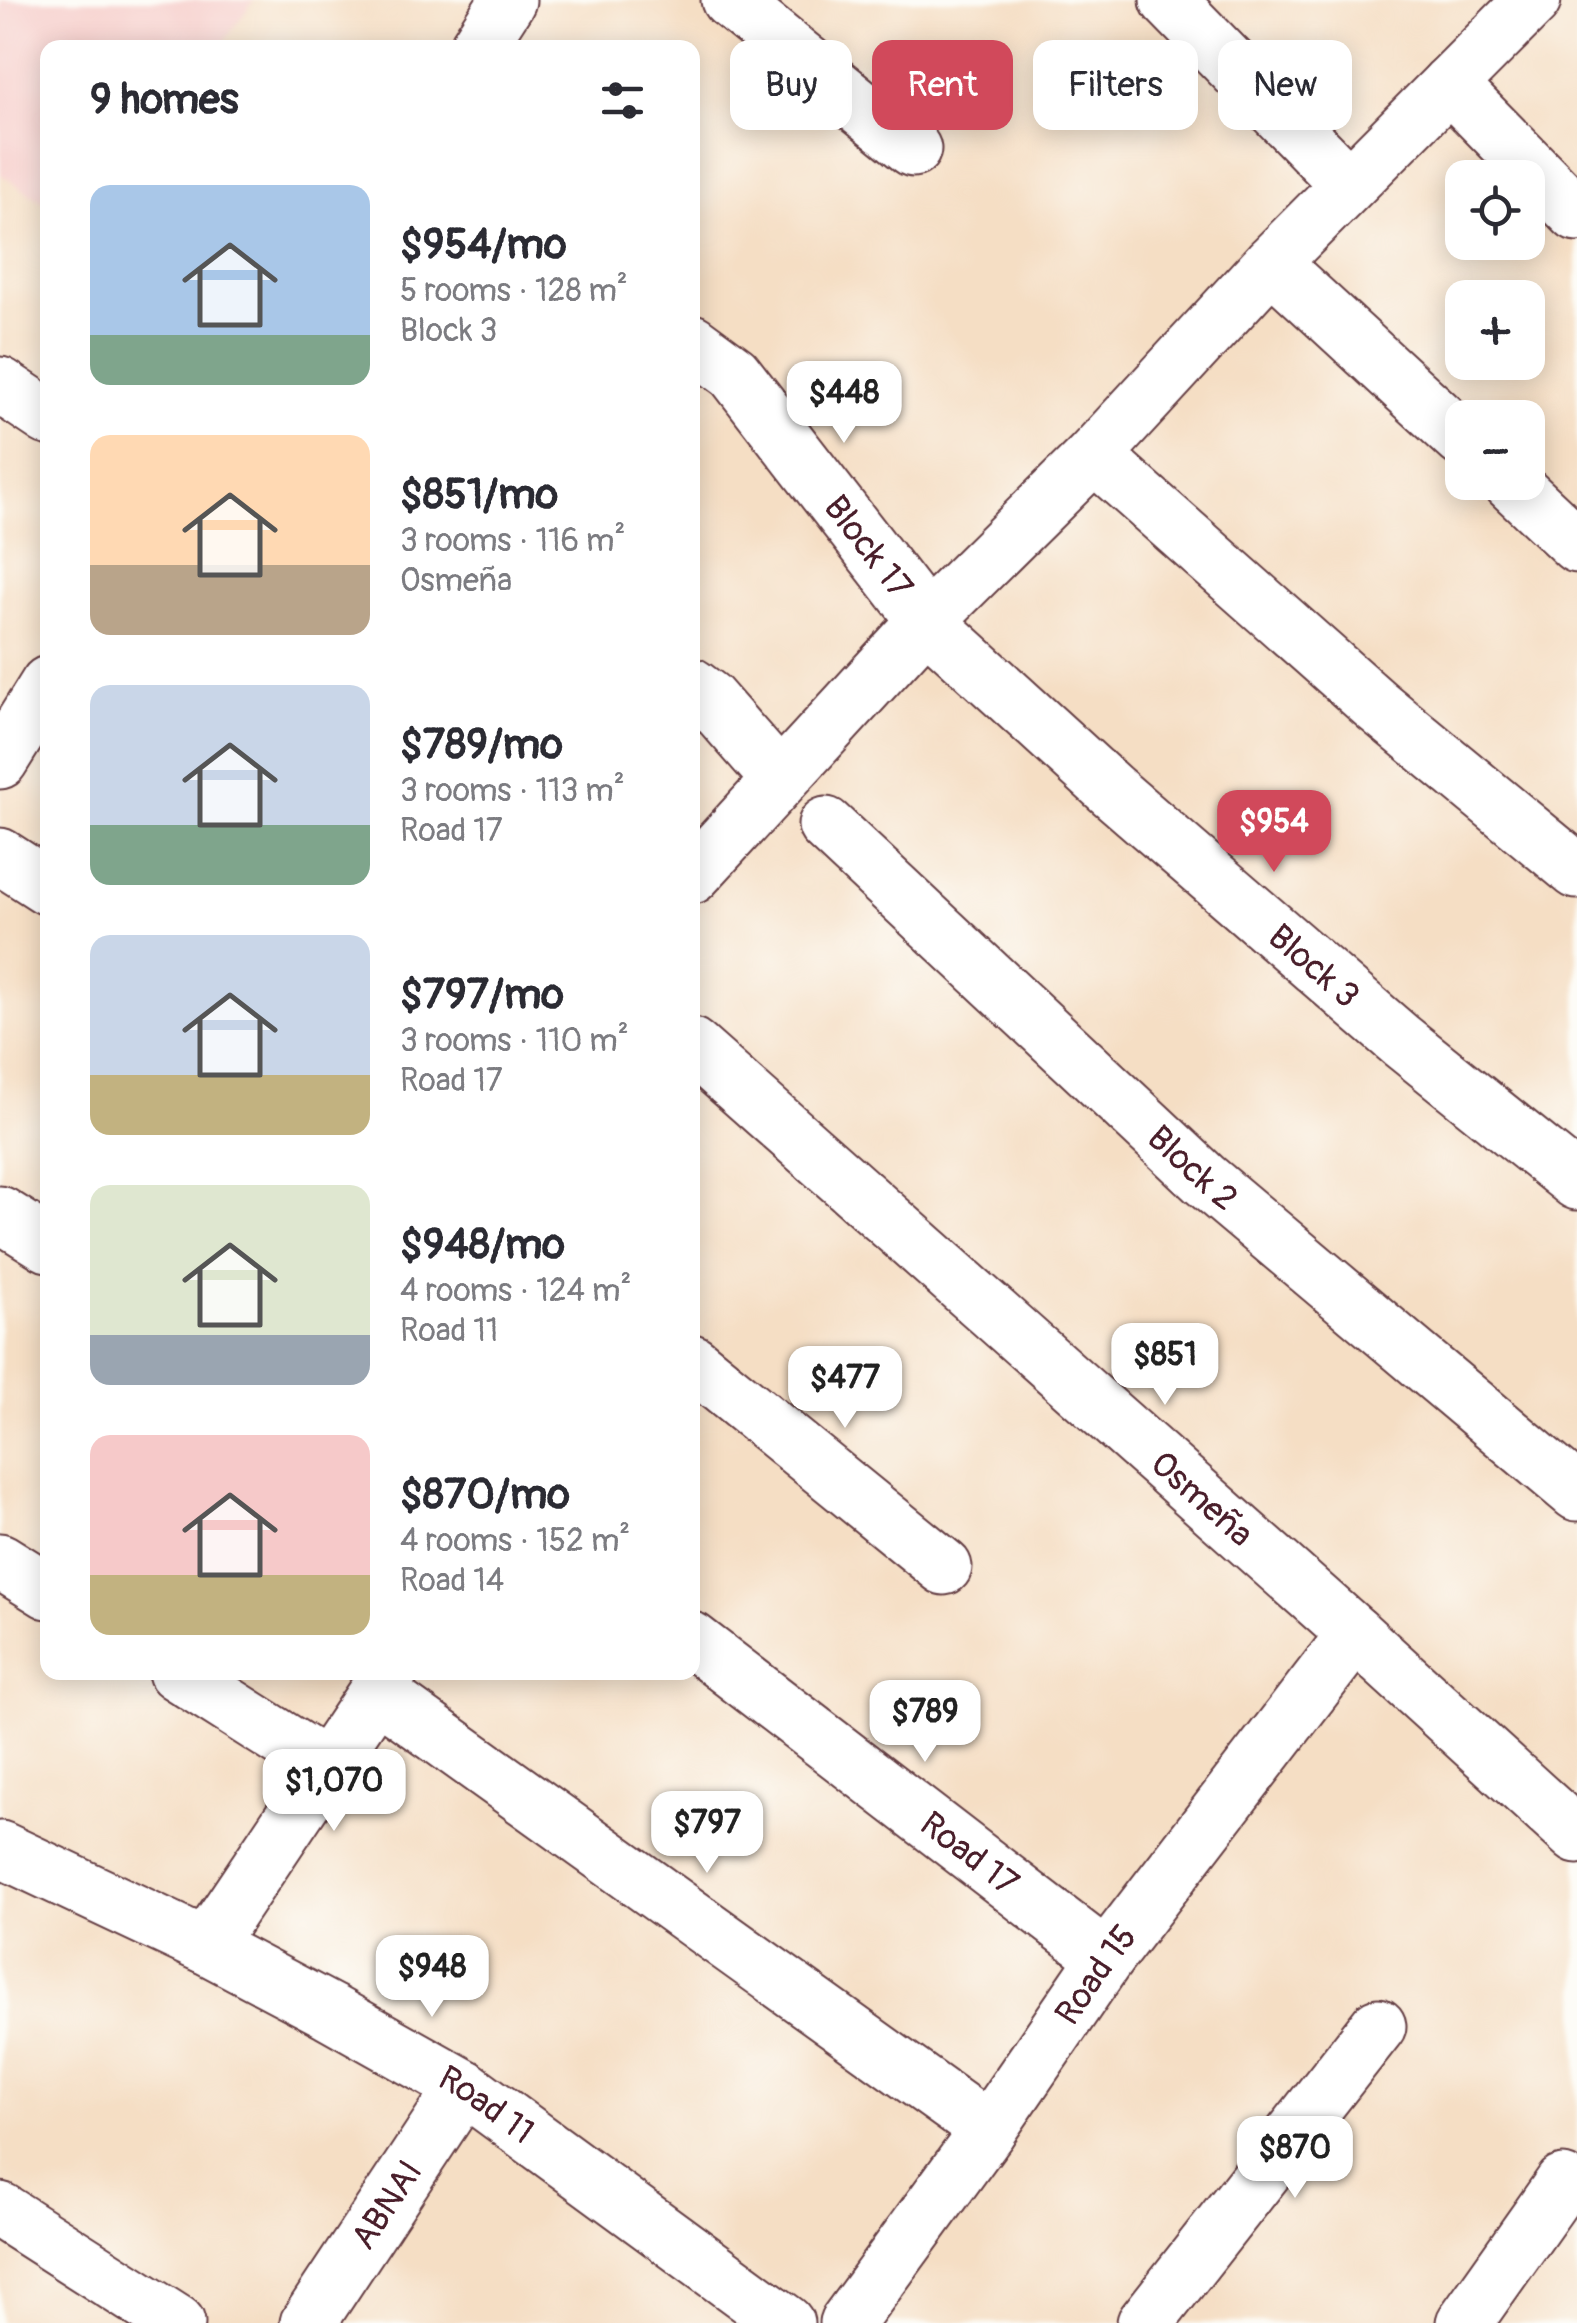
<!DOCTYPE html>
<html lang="en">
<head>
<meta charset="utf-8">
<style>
	body { margin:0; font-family:Pangolin,sans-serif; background:#f2f2f3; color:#2b2b33; height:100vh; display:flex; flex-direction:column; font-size:38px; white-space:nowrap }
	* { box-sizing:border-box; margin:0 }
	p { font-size:32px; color:#7c7c81 }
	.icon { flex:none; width:55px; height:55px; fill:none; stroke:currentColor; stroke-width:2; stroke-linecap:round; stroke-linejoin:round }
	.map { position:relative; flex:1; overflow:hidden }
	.side { position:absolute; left:40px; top:40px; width:660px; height:1640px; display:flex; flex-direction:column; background:#fff; border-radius:20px; box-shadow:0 5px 25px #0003 }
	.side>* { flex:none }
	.banner { position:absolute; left:730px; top:40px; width:695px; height:90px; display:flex; gap:20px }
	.buttons { position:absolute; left:1445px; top:160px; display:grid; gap:20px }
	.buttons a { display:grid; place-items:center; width:100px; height:100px; border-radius:20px; background:#fff; box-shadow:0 5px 25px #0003; font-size:50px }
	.price { position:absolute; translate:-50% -85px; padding:0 22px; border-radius:20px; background:#fff; color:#222; font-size:32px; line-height:65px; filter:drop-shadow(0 2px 5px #0008) }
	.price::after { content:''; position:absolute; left:50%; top:60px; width:30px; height:22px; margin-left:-15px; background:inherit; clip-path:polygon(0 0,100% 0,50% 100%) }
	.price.selected { background:#d1495b; color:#fff }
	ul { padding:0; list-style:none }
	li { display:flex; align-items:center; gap:30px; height:250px; padding:0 50px }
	li span { display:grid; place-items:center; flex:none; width:280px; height:200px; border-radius:20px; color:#555 }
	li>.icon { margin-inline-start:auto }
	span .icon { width:120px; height:120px; fill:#fffc; stroke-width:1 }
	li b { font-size:42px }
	h2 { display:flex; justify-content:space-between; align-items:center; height:120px; padding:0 50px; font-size:42px }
	.chip { padding:0 35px; border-radius:20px; background:#fff; box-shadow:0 5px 25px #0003; font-size:35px; line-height:90px }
	.chip.selected { background:#d1495b; color:#fff }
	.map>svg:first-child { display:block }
	.built { fill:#f7d0cd }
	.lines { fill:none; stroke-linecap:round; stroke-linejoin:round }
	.street-casing { stroke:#643c42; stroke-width:59 }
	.street { stroke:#fff; stroke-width:55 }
	.labels { text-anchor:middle; stroke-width:10; stroke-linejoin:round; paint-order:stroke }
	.street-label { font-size:35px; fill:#4a1f2b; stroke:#fdfcf7 }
</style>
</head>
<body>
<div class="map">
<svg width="1577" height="2323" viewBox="0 0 1577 2323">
	<rect width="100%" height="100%" fill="#fdfcf7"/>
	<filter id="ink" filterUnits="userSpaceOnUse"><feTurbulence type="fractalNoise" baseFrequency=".01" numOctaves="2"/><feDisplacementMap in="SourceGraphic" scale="20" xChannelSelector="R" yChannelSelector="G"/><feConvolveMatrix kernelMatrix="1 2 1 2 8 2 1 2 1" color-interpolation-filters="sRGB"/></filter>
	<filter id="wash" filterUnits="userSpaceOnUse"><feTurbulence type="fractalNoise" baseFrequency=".0048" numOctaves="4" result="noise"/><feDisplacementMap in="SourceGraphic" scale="40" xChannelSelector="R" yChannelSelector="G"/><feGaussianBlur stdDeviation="2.25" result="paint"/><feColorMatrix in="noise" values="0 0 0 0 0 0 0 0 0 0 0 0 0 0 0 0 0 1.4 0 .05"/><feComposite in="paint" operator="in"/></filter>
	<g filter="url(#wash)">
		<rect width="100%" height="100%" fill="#f5dec4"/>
		<polygon class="built" points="0,0 254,0 224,41 231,47 48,48 47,204 0,174"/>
	</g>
	<g filter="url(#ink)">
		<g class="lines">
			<defs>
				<g id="street">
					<polyline points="729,0 913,149"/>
					<polyline points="1168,0 1348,184"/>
					<polyline points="477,48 508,0"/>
					<polyline points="1449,84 1577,214"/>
					<polyline points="1271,263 1462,439"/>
					<path id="s1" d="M692,342l42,31 192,248 184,168 290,251 177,142"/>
					<polyline points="0,385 48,417"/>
					<polyline points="1094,455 1377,706 1577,871"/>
					<polyline points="1510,482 1577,545"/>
					<polyline points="692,686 708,698 780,780"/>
					<polyline points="0,761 48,684"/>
					<path id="s2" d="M826,825l378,354 373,314"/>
					<polyline points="0,856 48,887"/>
					<polyline points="692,876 926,621 1094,455 1271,263 1533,0"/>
					<path id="s3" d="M692,1046l663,588 222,202"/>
					<polyline points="0,1214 48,1244"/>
					<polyline points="692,1362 944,1567"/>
					<polyline points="0,1561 48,1591"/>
					<path id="s4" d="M692,1640l414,318"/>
					<polyline points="176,1672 327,1768"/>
					<polyline points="377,1692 988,2130"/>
					<path id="s5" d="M0,1849l206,97 123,65 135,76 322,236"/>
					<polyline points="206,1946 390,1672"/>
					<polyline points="0,2210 177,2323"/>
					<path id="s6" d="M308,2323l156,-236"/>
					<path id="s7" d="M847,2323l141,-193 118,-172 249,-324"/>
					<polyline points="1145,2323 1378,2026"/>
					<polyline points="1464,2323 1563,2183"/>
				</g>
			</defs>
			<use href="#street" class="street-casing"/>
			<use href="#street" class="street"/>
		</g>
	</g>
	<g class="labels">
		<g class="street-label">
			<text dy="12" stroke="none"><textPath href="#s1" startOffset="272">Block 17</textPath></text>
			<text dy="12" stroke="none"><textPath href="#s1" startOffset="885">Block 3</textPath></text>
			<text dy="12" stroke="none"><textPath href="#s2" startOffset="502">Block 2</textPath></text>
			<text dy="12" stroke="none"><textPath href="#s3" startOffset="682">Osmeña</textPath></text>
			<text dy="12" stroke="none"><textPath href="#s4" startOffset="350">Road 17</textPath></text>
			<text dy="12" stroke="none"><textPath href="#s7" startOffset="428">Road 15</textPath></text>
			<text dy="12" stroke="none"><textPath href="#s5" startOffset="550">Road 11</textPath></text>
			<text dy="12" stroke="none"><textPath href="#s6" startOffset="142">ABNAI</textPath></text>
		</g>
	</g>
</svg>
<div class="buttons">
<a><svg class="icon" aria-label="locate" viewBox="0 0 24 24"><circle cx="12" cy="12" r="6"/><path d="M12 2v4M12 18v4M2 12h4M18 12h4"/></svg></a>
<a>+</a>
<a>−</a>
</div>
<b class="price" style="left:844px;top:446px">$448</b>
<b class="price selected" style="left:1274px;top:875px">$954</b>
<b class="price" style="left:1165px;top:1408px">$851</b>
<b class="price" style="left:845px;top:1431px">$477</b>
<b class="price" style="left:925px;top:1765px">$789</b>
<b class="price" style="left:334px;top:1834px">$1,070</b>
<b class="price" style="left:707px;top:1876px">$797</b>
<b class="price" style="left:432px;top:2020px">$948</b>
<b class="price" style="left:1295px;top:2201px">$870</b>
<div class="banner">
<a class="chip">Buy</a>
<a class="chip selected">Rent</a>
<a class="chip">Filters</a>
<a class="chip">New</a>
</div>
<section class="side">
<h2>9 homes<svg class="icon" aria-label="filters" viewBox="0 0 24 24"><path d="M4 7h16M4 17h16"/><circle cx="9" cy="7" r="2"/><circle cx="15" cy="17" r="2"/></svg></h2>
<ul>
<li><span style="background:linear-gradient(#a9c7e8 75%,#7fa58c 0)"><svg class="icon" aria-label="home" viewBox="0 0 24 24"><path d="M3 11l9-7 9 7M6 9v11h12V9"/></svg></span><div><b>$954/mo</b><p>5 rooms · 128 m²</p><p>Block 3</p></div></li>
<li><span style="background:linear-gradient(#ffd9b3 65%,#b9a48a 0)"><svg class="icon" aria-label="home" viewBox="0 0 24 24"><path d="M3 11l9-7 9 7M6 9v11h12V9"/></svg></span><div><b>$851/mo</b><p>3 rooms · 116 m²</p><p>Osmeña</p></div></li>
<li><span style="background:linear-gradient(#c9d6e8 70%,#7fa58c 0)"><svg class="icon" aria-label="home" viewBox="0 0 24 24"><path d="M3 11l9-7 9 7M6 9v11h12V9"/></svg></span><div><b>$789/mo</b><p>3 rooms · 113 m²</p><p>Road 17</p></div></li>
<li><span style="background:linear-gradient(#c9d6e8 70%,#c2b280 0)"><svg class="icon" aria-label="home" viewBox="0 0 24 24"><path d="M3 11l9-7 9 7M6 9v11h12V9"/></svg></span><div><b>$797/mo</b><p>3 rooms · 110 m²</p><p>Road 17</p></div></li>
<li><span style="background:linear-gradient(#dfe7d0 75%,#9aa5b1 0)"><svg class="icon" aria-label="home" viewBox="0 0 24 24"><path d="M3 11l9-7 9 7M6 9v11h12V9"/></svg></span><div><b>$948/mo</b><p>4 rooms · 124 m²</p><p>Road 11</p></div></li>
<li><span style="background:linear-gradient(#f6c9c9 70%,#c2b280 0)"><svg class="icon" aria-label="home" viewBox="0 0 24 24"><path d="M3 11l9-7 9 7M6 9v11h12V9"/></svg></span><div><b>$870/mo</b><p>4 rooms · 152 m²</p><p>Road 14</p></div></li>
</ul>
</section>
</div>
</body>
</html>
